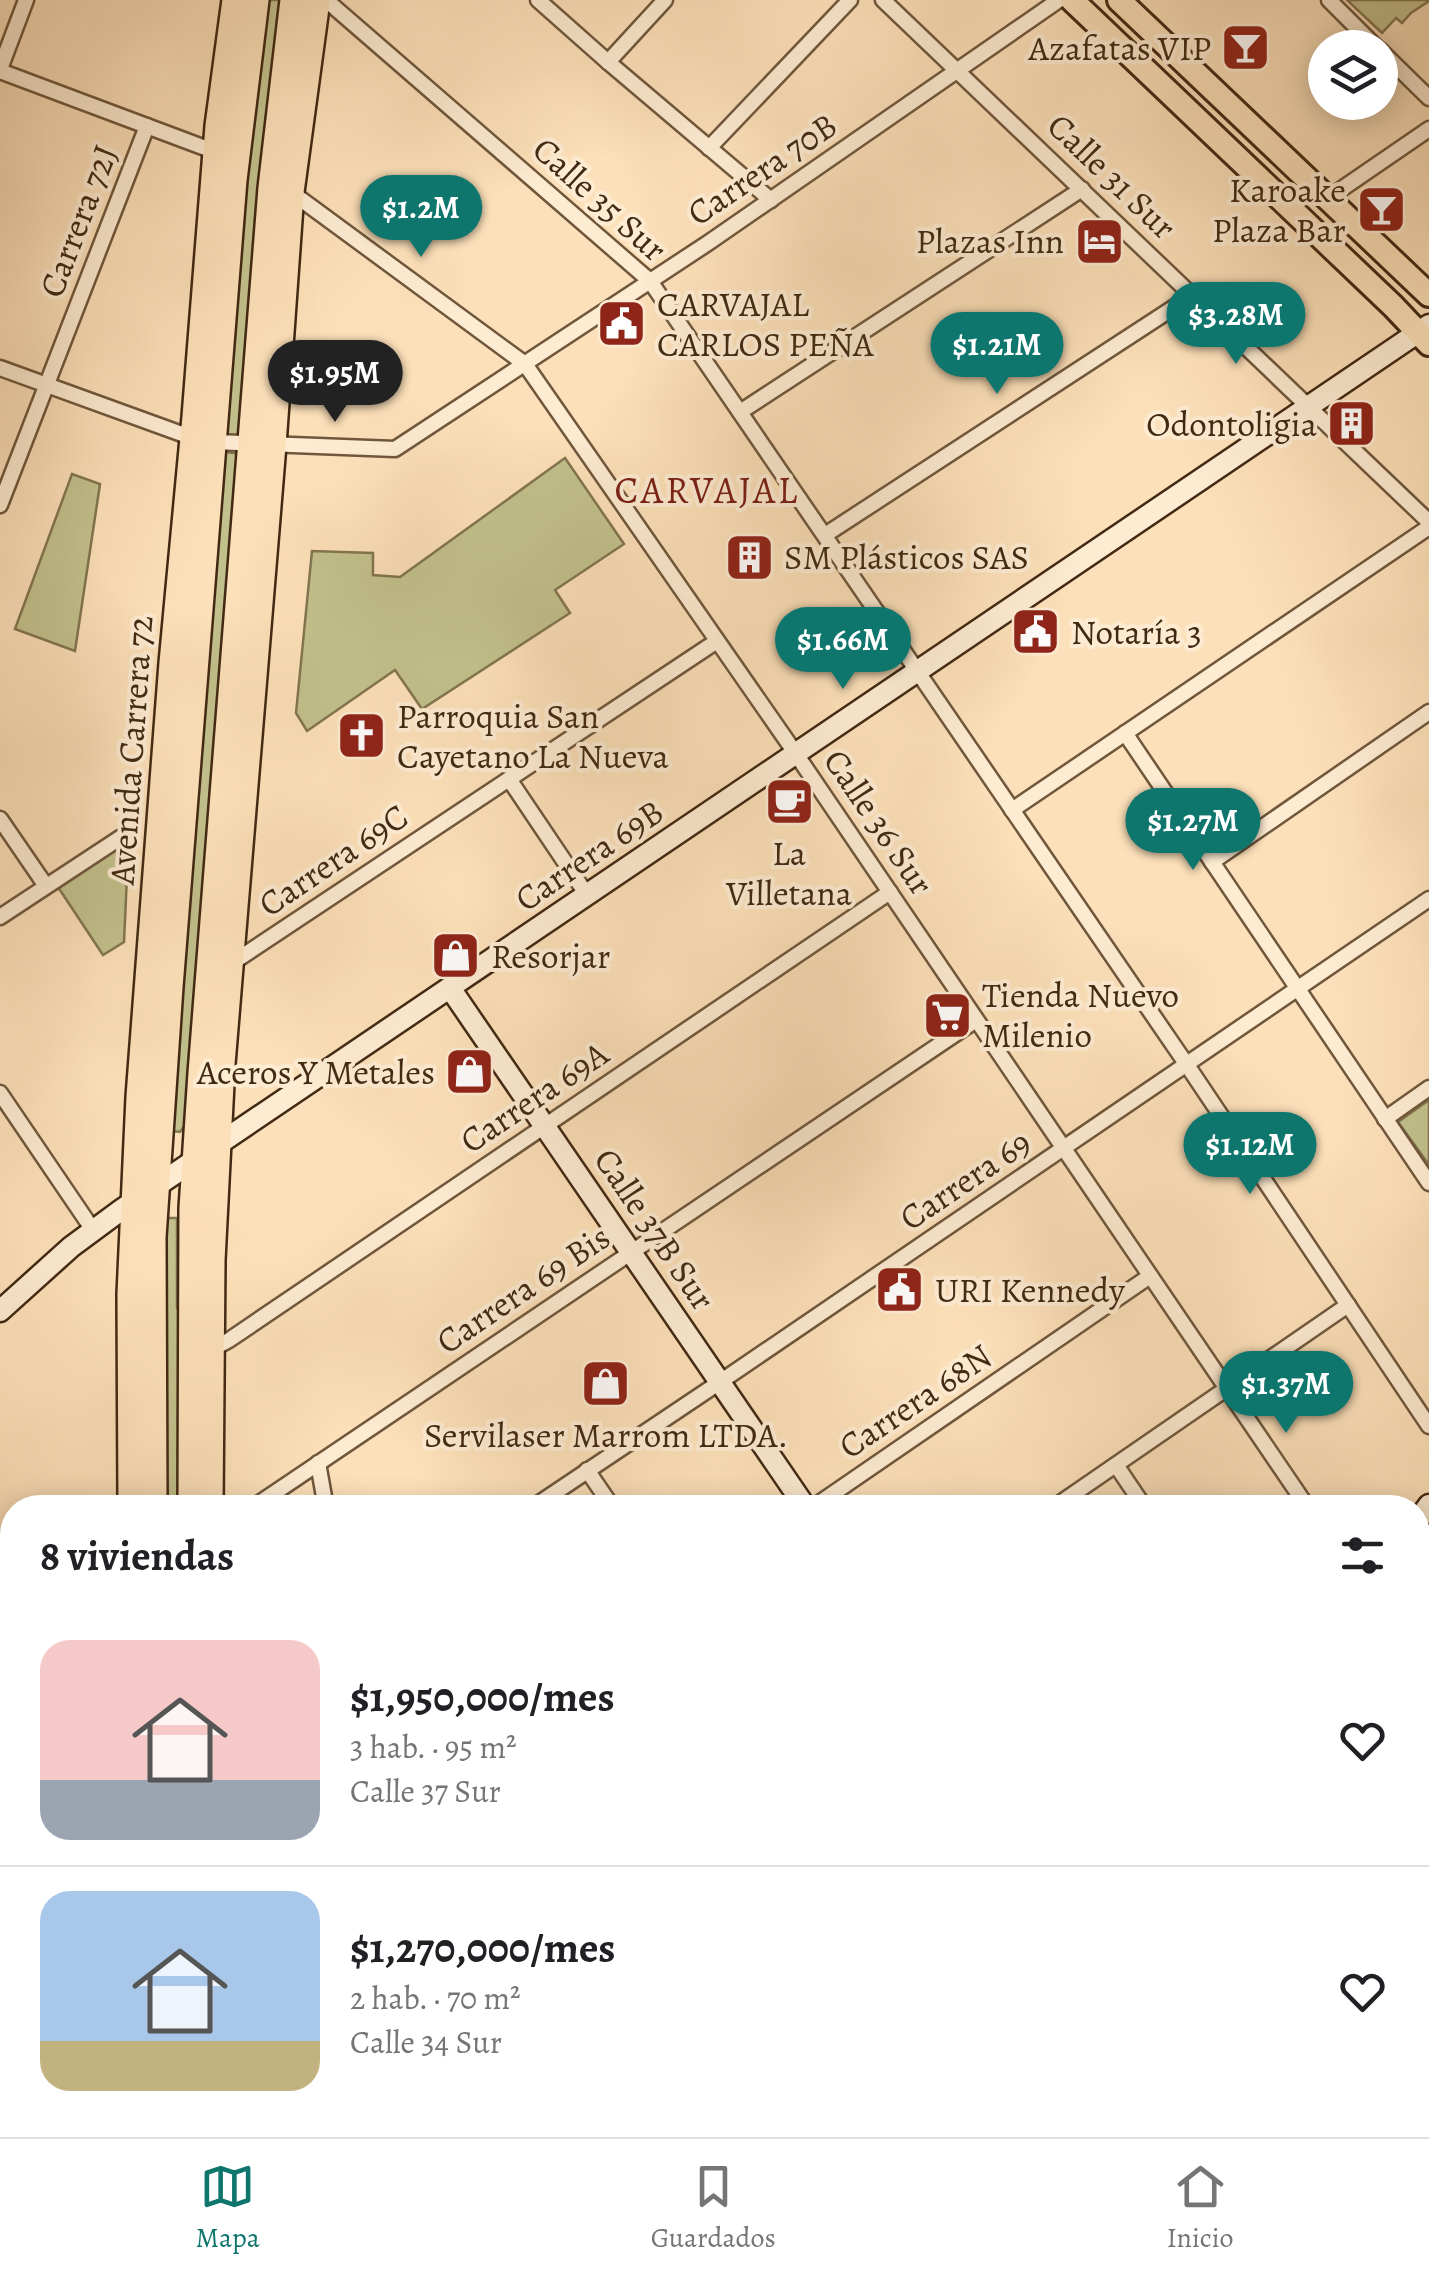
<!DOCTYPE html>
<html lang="es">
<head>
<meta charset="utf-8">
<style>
	body { margin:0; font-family:Alegreya,serif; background:#f6f6f6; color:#202124; height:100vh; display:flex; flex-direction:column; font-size:38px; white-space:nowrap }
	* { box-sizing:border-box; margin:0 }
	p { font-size:32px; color:#757577 }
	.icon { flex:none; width:55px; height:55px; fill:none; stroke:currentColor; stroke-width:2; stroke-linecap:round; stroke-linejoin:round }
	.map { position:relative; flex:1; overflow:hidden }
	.details { position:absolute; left:0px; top:1495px; width:1430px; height:642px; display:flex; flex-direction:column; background:#fff; border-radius:40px 40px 0 0; box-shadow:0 5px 25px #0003 }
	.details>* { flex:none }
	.fabs { position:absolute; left:1308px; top:30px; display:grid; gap:20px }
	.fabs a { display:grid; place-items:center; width:90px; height:90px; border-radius:50%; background:#fff; box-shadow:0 5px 25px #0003; font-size:50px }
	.price { position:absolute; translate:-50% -85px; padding:0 22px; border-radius:35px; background:#0f766e; color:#fff; font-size:32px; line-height:65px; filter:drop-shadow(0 2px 5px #0008) }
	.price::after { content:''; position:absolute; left:50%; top:60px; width:30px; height:22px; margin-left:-15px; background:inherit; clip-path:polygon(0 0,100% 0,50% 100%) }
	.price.on { background:#222; color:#fff }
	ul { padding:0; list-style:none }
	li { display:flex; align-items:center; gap:30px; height:250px; padding:0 40px }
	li+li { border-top:2px solid #e0e0e0 }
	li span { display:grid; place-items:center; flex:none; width:280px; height:200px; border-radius:30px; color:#555 }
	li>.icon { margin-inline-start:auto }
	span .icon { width:120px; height:120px; fill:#fffc; stroke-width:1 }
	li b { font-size:42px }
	h2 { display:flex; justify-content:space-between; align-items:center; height:120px; padding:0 40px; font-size:42px }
	.tab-bar { display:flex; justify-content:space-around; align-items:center; height:140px; border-top:2px solid #e0e0e0; background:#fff; font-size:28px; color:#757577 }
	.tab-bar a { display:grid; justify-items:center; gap:5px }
	.tab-bar .on { color:#0f766e }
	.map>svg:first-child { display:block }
	.green { fill:#c2c18d; stroke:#827550; stroke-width:2.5 }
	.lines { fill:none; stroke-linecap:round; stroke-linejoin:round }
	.street-casing { stroke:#70573c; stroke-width:19 }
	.secondary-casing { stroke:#422913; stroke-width:25 }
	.primary-casing { stroke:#422913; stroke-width:28 }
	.highway-casing { stroke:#422913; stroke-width:30 }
	.street { stroke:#fdebd2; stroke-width:14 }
	.secondary { stroke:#fdebd2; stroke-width:20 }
	.primary { stroke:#fce0b9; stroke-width:22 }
	.highway { stroke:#fce0b9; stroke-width:25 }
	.labels { text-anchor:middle; stroke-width:8; stroke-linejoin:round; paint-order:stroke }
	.poi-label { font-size:35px; fill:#422913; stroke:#fdebd2; text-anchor:start }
	.street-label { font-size:35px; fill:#422913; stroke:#fdebd2 }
	.neighbourhood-label { font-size:38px; letter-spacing:2.5px; fill:#7a1f14; stroke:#fdebd2 }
</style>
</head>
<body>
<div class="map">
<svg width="1429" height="2137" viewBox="0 0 1429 2137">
	<rect width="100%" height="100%" fill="#fce0b9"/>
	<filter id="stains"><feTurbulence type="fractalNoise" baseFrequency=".002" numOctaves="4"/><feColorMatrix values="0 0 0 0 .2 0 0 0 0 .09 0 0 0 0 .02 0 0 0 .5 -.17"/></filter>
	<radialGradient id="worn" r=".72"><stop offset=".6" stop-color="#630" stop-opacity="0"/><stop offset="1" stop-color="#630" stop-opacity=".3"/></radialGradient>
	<g class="green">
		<polygon points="262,0 284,0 242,437 219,435"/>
		<polygon points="1347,0 1429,0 1429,1 1411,13 1402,23 1396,18 1382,33"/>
		<polygon points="219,451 240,454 188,1121 180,1132 172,1131"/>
		<polygon points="565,458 624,544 555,590 570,613 422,709 395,670 307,731 296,713 312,551 373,553 373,575 400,577"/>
		<polygon points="72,474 100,484 75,651 15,629"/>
		<polygon points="129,832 124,942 103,955 54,881"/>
		<polygon points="1429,1100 1429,1165 1398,1122"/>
		<polygon points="164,1218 177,1218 177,1307 185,1330 187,1507 166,1507"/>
		<polygon points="1429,2084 1429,2137 1331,2137 1353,2125 1418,2125 1418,2090"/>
		<polygon points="820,2125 1024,2125 1015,2137 802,2137"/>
	</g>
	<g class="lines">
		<defs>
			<g id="street">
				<polyline points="326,0 650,281 1187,1065 1429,1426"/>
				<polyline points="538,0 608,62 771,200"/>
				<polyline points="883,0 1429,522"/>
				<polyline points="1329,0 1377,48"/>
				<polyline points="1380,50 1429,98"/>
				<polyline points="608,62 665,0"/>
				<polyline points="0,69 26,0"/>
				<polyline points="0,71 216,152"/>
				<polyline points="709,148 850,0"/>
				<polyline points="291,192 525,364 796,754 1308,1508"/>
				<polyline points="1327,199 1429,129"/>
				<polyline points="0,368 193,438 214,442 395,449 708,243 1059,0"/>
				<polyline points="740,412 1082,189"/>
				<polyline points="0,505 147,126"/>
				<polyline points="825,535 1193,295"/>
				<polyline points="1125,733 1429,1183"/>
				<polyline points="509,779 587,895"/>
				<polyline points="1012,810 1429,527"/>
				<polyline points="0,819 46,886"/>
				<polyline points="1212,862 1429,712"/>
				<polyline points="0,917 129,832"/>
				<polyline points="232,963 717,641"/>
				<polyline points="0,1093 93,1230"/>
				<polyline points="1385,1119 1429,1088"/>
				<polyline points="211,1350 229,1340 890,892"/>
				<polyline points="318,1463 326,1508"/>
				<polyline points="1116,1465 1145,1508"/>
				<polyline points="587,1470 613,1508"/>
				<polyline points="252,1508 976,1020"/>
				<polyline points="532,1508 720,1382 1429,899"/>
				<polyline points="812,1508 1150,1276"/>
				<polyline points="1053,1508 1348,1305"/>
				<polyline points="0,1571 12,1645"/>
				<polyline points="1418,1761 1429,1746"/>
				<polyline points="1418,1817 1429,1827"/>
				<polyline points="0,1950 12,1948"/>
				<polyline points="1418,1980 1429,2000"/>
				<polyline points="271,2125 271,2137"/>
				<polyline points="404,2125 405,2137"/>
				<polyline points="538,2125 538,2137"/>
				<polyline points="1078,2125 1085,2137"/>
				<polyline points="1183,2125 1189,2137"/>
				<polyline points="551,2137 569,2125"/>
				<polyline points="1030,2137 1039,2125"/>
				<polyline points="1311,2137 1334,2125"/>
			</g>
			<g id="secondary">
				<polyline points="450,988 806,1508"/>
				<polyline points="0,1311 71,1247 121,1210 1429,325"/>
				<polyline points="1418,1520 1429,1505"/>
				<polyline points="1418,1557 1429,1542"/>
				<polyline points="1418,1863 1429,1857"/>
				<polyline points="1290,2125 1297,2137"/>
				<polyline points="780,2137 799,2125"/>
			</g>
			<g id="primary">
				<polyline points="1072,0 1393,306 1429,344"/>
				<polyline points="1119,0 1429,295"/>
			</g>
			<g id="highway">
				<polyline points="131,1508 130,1294 139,1097 172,663 195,417 218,126 235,0"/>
				<polyline points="154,1508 153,1237 170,987 234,180 256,0"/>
				<polyline points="191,1508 192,1208 201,1073 271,188 293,0"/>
				<polyline points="210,1508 212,1260 222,1064 273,445 291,192 317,0"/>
				<polyline points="70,2137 73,2125"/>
				<polyline points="91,2137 94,2125"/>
				<polyline points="134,2137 136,2125"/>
				<polyline points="154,2137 157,2125"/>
			</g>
		</defs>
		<use href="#street" class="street-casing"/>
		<use href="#secondary" class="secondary-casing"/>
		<use href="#primary" class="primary-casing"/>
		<use href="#highway" class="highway-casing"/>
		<use href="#street" class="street"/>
		<use href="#secondary" class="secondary"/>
		<use href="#primary" class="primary"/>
		<use href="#highway" class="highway"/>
	</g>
	<defs>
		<symbol id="bar-square" viewBox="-11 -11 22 22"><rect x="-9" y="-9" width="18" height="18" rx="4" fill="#8f2418" stroke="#fdebd2"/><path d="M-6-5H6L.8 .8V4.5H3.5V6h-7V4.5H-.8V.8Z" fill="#fff"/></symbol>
		<symbol id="hotel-square" viewBox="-11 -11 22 22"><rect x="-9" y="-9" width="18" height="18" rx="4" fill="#8f2418" stroke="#fdebd2"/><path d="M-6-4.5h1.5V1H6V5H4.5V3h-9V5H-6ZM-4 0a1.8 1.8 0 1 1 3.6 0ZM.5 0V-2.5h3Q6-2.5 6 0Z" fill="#fff"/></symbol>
		<symbol id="civic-square" viewBox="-11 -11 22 22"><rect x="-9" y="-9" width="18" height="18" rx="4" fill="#8f2418" stroke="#fdebd2"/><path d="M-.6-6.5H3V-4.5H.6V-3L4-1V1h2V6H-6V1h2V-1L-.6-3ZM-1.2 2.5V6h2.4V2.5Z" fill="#fff"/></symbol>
		<symbol id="building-square" viewBox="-11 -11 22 22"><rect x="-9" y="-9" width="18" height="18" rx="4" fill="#8f2418" stroke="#fdebd2"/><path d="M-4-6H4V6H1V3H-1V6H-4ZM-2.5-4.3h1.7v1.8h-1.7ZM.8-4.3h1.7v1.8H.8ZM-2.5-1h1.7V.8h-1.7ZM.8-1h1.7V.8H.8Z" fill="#fff"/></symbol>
		<symbol id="church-square" viewBox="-11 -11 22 22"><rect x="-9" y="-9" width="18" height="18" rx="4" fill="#8f2418" stroke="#fdebd2"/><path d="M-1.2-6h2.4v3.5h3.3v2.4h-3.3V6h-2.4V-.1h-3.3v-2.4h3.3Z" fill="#fff"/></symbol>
		<symbol id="cafe-square" viewBox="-11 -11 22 22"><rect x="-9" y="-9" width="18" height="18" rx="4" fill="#8f2418" stroke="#fdebd2"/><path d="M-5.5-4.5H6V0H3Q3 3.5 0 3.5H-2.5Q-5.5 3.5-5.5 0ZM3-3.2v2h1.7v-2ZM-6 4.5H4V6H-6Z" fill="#fff"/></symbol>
		<symbol id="shop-square" viewBox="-11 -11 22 22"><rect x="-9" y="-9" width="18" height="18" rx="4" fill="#8f2418" stroke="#fdebd2"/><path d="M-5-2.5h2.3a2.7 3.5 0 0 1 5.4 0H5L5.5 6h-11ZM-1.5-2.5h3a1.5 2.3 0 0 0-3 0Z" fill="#fff"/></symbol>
		<symbol id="supermarket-square" viewBox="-11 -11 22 22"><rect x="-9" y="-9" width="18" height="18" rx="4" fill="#8f2418" stroke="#fdebd2"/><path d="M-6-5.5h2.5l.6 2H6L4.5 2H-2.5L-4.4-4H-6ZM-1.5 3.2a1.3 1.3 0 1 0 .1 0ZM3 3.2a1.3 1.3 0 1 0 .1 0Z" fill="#fff"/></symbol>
	</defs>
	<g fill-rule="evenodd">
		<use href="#bar-square" x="1218" y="20" width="55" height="55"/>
		<use href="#bar-square" x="1354" y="182" width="55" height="55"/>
		<use href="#hotel-square" x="1072" y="214" width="55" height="55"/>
		<use href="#civic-square" x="594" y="296" width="55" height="55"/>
		<use href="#building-square" x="1324" y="396" width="55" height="55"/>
		<use href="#building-square" x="722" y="530" width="55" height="55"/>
		<use href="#civic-square" x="1008" y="604" width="55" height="55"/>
		<use href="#church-square" x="334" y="708" width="55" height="55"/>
		<use href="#cafe-square" x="762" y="774" width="55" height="55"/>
		<use href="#shop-square" x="428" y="928" width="55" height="55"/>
		<use href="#supermarket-square" x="920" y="988" width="55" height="55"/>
		<use href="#shop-square" x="442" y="1044" width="55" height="55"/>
		<use href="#civic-square" x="872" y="1262" width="55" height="55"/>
		<use href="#shop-square" x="578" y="1356" width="55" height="55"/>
	</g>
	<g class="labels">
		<g class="poi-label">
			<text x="1211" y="60" text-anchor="end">Azafatas VIP</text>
			<text x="1346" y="202" text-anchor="end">Karoake<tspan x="1346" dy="40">Plaza Bar</tspan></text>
			<text x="1064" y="253" text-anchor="end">Plazas Inn</text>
			<text x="657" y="316">CARVAJAL<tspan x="657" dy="40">CARLOS PEÑA</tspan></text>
			<text x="1317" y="436" text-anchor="end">Odontoligia</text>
			<text x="784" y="569">SM Plásticos SAS</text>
			<text x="1071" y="644">Notaría 3</text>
			<text x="397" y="728">Parroquia San<tspan x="397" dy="40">Cayetano La Nueva</tspan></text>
			<text x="789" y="865" text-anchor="middle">La<tspan x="789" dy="40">Villetana</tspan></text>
			<text x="491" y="968">Resorjar</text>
			<text x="982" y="1007">Tienda Nuevo<tspan x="982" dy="40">Milenio</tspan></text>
			<text x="435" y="1084" text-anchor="end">Aceros Y Metales</text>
			<text x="935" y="1302">URI Kennedy</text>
			<text x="606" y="1447" text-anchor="middle">Servilaser Marrom LTDA.</text>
		</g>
		<g class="street-label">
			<text transform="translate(762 169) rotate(-34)" y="12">Carrera 70B</text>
			<text transform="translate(1112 176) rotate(44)" y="12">Calle 31 Sur</text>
			<text transform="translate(600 199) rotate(42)" y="12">Calle 35 Sur</text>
			<text transform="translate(78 221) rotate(-69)" y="12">Carrera 72J</text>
			<text transform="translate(131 750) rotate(-86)" y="12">Avenida Carrera 72</text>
			<text transform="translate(879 822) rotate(56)" y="12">Calle 36 Sur</text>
			<text transform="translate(589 855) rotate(-34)" y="12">Carrera 69B</text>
			<text transform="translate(333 860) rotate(-34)" y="12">Carrera 69C</text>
			<text transform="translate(534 1097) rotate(-34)" y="12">Carrera 69A</text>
			<text transform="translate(965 1180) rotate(-34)" y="12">Carrera 69</text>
			<text transform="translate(655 1229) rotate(56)" y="12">Calle 37B Sur</text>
			<text transform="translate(523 1289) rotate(-34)" y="12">Carrera 69 Bis</text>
			<text transform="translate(915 1401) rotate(-34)" y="12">Carrera 68N</text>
		</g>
		<g class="neighbourhood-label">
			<text x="707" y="503">CARVAJAL</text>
		</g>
	</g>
	<rect width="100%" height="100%" filter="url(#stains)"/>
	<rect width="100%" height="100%" fill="url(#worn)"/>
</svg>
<div class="fabs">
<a><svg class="icon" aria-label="layers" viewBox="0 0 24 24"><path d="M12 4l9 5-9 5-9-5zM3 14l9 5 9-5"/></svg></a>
</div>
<b class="price" style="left:421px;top:260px">$1.2M</b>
<b class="price" style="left:1236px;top:367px">$3.28M</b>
<b class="price" style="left:997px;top:397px">$1.21M</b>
<b class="price on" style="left:335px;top:425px">$1.95M</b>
<b class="price" style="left:843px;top:692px">$1.66M</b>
<b class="price" style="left:1193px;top:873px">$1.27M</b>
<b class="price" style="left:1250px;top:1197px">$1.12M</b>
<b class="price" style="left:1286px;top:1436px">$1.37M</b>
<section class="details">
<h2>8 viviendas<svg class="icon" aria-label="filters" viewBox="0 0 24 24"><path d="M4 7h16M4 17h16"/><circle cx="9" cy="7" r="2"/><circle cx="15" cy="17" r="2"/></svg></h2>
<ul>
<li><span style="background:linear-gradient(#f6c9c9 70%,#9aa5b1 0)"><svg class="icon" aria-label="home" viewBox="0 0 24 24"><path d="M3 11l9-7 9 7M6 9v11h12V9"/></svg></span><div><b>$1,950,000/mes</b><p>3 hab. · 95 m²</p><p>Calle 37 Sur</p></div><svg class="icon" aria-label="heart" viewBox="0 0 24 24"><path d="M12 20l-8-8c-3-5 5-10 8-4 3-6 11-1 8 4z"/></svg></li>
<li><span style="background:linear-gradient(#a9c7e8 75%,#c2b280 0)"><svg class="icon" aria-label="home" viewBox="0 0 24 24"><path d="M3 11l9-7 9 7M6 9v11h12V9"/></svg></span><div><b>$1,270,000/mes</b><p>2 hab. · 70 m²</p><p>Calle 34 Sur</p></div><svg class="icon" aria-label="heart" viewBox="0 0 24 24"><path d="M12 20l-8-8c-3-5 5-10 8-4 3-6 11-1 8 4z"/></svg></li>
</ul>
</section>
</div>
<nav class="tab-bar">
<a class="on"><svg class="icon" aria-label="map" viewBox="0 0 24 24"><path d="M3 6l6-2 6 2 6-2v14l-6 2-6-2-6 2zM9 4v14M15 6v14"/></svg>Mapa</a>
<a><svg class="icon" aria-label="saved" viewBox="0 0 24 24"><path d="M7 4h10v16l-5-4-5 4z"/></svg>Guardados</a>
<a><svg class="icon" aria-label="home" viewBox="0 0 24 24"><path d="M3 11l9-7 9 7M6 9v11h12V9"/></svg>Inicio</a>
</nav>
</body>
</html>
